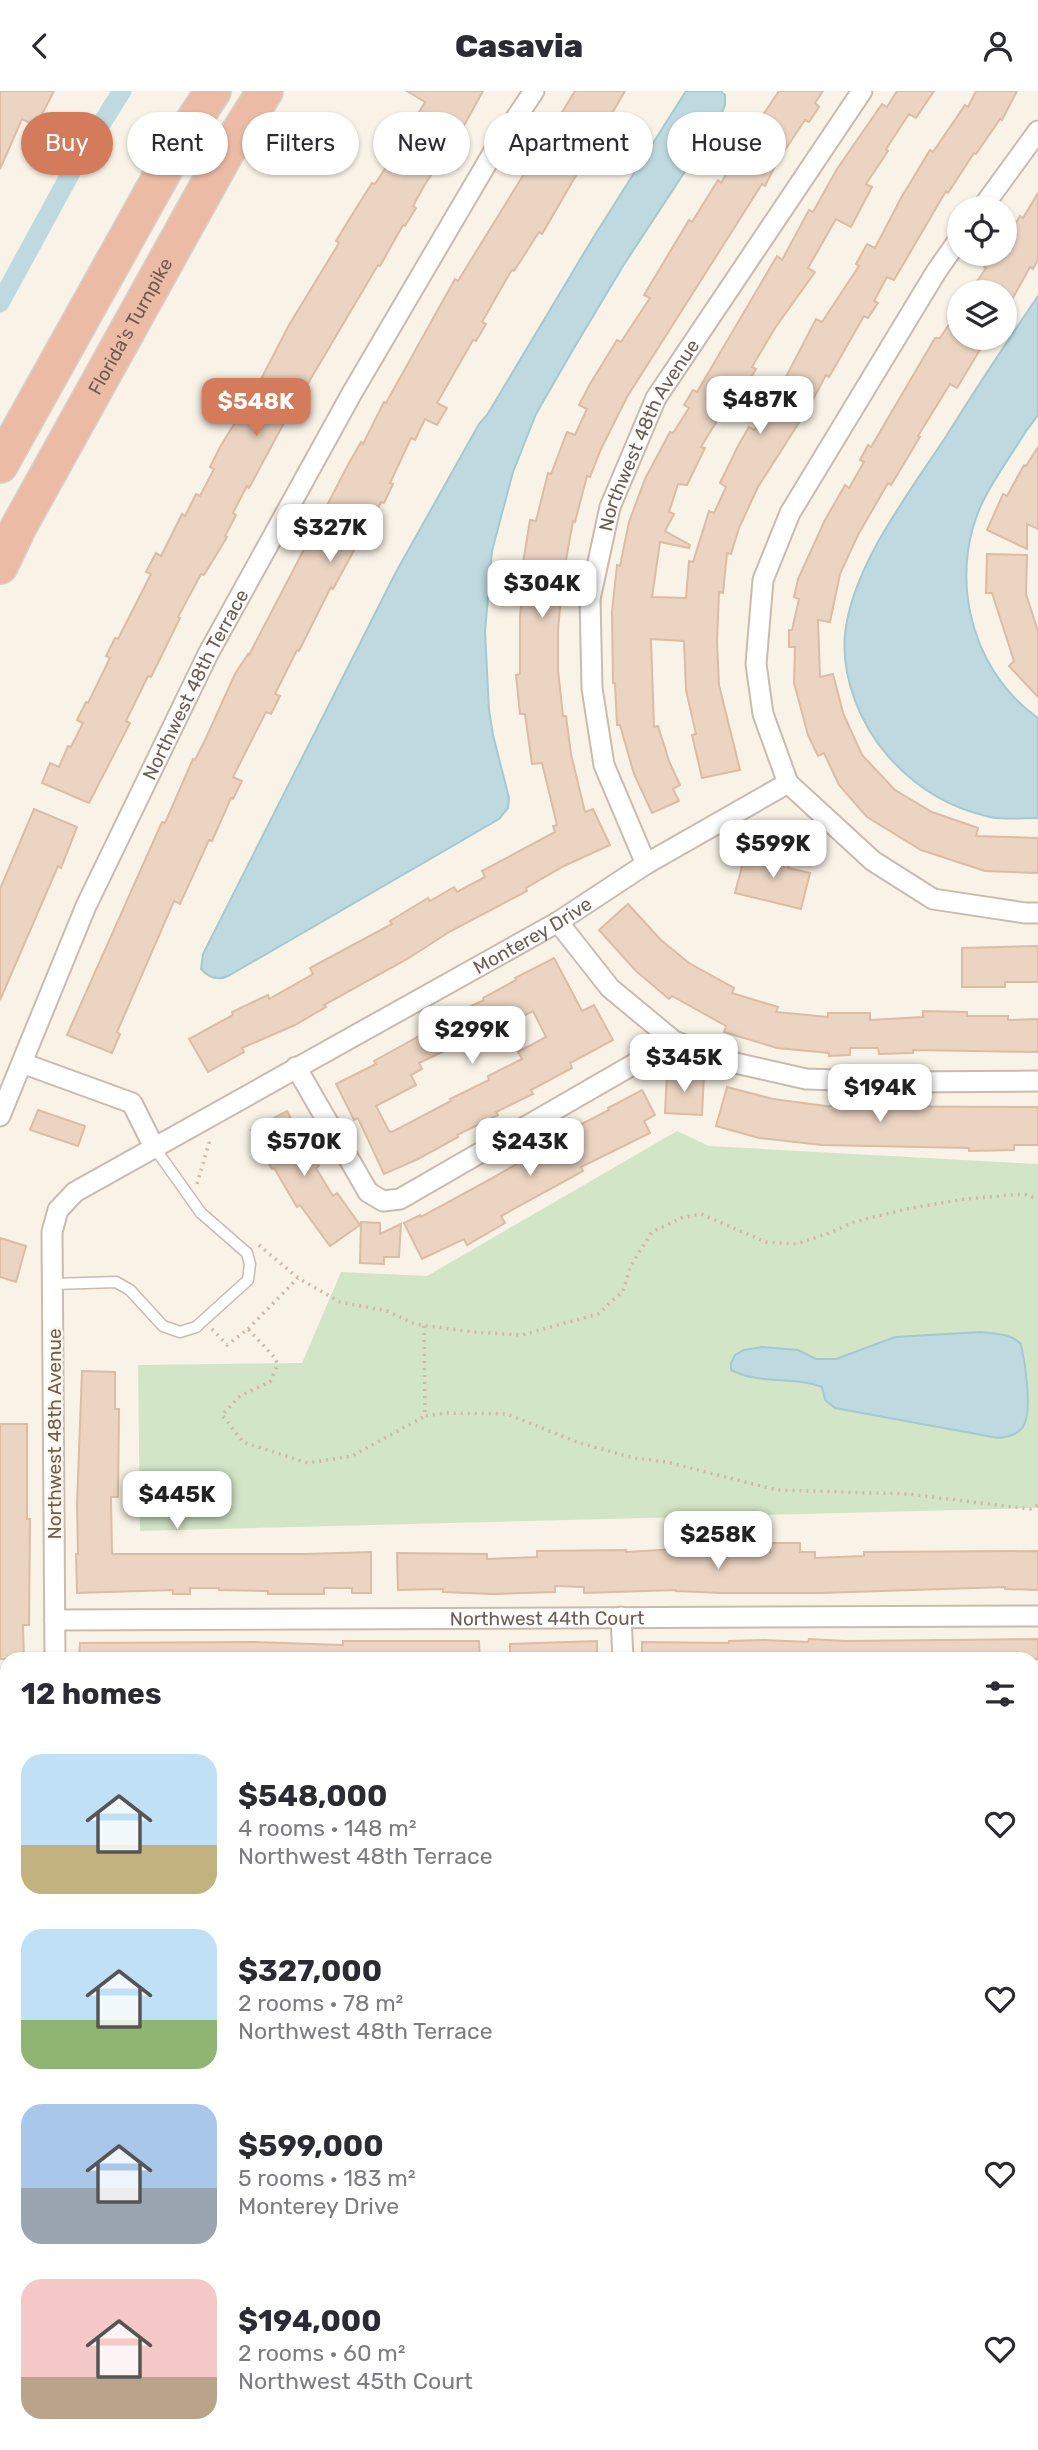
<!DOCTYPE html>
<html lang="en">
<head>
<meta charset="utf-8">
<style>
	body { margin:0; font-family:Rubik,sans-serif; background:#f2f2f3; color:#2b2b33; height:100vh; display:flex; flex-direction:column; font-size:26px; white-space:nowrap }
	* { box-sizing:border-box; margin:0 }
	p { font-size:23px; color:#7c7c81 }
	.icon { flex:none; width:38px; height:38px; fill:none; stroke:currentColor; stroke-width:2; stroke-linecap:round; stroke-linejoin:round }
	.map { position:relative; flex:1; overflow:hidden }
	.panel { position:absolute; left:0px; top:1561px; width:1040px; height:798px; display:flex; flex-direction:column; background:#fff; border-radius:21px 21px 0 0; box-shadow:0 2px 5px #0004 }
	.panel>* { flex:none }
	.guide { position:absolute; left:21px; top:21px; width:998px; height:63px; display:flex; gap:14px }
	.tools { position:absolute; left:947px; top:105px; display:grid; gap:14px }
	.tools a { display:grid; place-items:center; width:70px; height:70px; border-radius:50%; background:#fff; box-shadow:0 2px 5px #0004; font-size:35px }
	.price { position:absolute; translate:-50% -60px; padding:0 16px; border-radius:14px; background:#fff; color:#222; font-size:23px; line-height:46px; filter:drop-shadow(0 2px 4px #0008) }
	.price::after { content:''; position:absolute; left:50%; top:42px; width:21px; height:16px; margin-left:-10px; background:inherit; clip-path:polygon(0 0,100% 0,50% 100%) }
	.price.selected { background:#d47b5c; color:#fff }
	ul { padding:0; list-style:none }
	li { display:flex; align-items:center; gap:21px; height:175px; padding:0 21px }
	li span { display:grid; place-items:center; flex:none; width:196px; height:140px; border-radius:21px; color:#555 }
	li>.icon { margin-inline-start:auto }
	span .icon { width:84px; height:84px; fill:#fffc; stroke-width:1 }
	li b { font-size:30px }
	h2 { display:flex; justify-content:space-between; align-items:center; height:84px; padding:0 21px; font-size:30px }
	.tag { padding:0 24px; border-radius:32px; background:#fff; box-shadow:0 2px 5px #0004; font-size:24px; line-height:63px }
	.tag.selected { background:#d47b5c; color:#fff }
	header { display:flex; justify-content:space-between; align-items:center; height:91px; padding:0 21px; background:#fff; font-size:32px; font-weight:800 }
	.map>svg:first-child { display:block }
	.green { fill:#d2e5c7 }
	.water { fill:#bedae0; stroke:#a5c8d1; stroke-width:2 }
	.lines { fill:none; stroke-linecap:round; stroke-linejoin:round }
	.canal { stroke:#bedae0; stroke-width:19 }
	.building { fill:#ebd4c2; stroke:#dcbca5; stroke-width:2; fill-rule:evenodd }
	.service-casing { stroke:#cabbae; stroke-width:13 }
	.minor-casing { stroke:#cabbae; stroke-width:23 }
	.motorway-casing { stroke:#d7d1ce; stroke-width:38 }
	.path { stroke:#d0b8a5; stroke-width:3.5; stroke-dasharray:2 5; stroke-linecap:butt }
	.service { stroke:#fff; stroke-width:10 }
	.minor { stroke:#fff; stroke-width:19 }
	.motorway { stroke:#ecbba6; stroke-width:35 }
	.labels { text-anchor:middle; stroke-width:5; stroke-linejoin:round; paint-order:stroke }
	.street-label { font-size:19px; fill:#705c4f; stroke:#fdf7ed }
</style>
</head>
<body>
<header><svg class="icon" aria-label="back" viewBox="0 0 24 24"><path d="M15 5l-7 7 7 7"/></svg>Casavia<svg class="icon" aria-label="person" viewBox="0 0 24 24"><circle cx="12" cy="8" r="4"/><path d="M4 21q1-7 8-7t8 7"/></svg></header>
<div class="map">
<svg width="1038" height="2359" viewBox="0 0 1038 2359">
	<rect width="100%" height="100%" fill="#f9f3e7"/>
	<polygon class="green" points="677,1040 709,1055 1038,1073 1038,1417 140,1440 138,1274 302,1272 341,1181 427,1185"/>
	<g class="water">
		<path d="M686,0h34l5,4v10l-5,13 -97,148 -49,82 -38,66 -23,58 -21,79 -7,81 4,78 4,25 16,63 -1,10 -9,11 -269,156c-11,6 -20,4 -29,-6l2,-15 193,-382 83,-148 8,-9 106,-177z"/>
		<path d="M1038,205c0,31 0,61 0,91 0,8 0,19 0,27 -2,5 -8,12 -12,17 -12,20 -26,39 -37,59 -44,75 -22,178 49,228v100c-15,0 -33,2 -48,-1 -41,-9 -75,-30 -102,-61 -28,-32 -47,-79 -43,-122 7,-67 63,-140 100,-196 30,-48 61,-95 93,-142z"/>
		<path d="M981,1241c15,2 29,1 40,12 4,18 12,68 2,83 -6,8 -15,10 -25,11l-163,-30 -10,-8 -3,-13c-29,-11 -62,-2 -91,-17v-7l4,-8 9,-5 18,-3 36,3 18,9h20l59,-22z"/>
		<polygon points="629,2352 713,2352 704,2359 619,2359"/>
	</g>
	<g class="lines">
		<polyline class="canal" points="0,212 73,78 122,0"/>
	</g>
	<g class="building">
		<polygon points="0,0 54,0 36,35 22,28 0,78"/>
		<polygon points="407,0 483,0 456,49 455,48 424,95 413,115 416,117 405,135 403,134 380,175 378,174 307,294 305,293 249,397 247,395 233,422 236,424 225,445 227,446 204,484 201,483 178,526 180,527 151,586 148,585 126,630 130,632 89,712 42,692 50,672 59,676 68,655 71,656 83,632 77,629 86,611 88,612 110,567 106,565 115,547 118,548 151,483 146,481 156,462 161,465 182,423 185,425 196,403 200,405 214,378 210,376 220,356 257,296 289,234 339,152 336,150 347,132 372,92 375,93 388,73 425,11"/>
		<polygon points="575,0 625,0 542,143 539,141 514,180 512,179 507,187 482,231 486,233 476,250 473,249 437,312 447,317 437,334 425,328 415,349 411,347 390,392 393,393 384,412 381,411 360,454 358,452 333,498 331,496 299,560 297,559 275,603 280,605 271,623 266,621 233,686 242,690 233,708 231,707 212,750 209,749 180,813 174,810 117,941 120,943 112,962 67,944 162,731 165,732 193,668 195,669 206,647 235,583 248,563 249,564 349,372 361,351 363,353 384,311 386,312 455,188 458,190"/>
		<polygon points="779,0 823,0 815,12 819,16 809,31 805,29 777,71 765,95 762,93 627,306 601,358 590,386 587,385 575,431 573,430 563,485 558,539 558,579 563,625 566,625 571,663 585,721 593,718 610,754 564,775 526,797 527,800 449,841 409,867 324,914 326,916 295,934 242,957 244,961 208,981 189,948 233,924 232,921 268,904 269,908 313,883 310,877 392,833 390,830 428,807 430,810 454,796 457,801 485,786 482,780 555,741 553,735 557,734 542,672 532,673 525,623 520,623 516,584 520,583 520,525 525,473 523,472 530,429 536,430 548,382 551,383 567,341 575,344 587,318 579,314 590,293 617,249 621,251 650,207 644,204 689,129 692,131 718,89 721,92 744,52"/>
		<polygon points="897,0 934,0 916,27 909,23 886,58 888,60 866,93 872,96 851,136 836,128 808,177 815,181 775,237 752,276 756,278 735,316 728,312 701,356 705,357 687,394 678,393 669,421 674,423 665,440 690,454 689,457 660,451 652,506 686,507 689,470 693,471 709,420 714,422 726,396 720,392 739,353 749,336 754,339 775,307 816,228 822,231 859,175 856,173 867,153 875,157 901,107 930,59 933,61 965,14 968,16 976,0 1017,0 1002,29 1000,28 976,63 974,62 948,102 946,100 894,189 887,186 874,210 878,212 868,227 864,225 829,286 826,284 809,316 758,396 739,437 731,463 727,462 723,502 719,501 717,551 719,594 740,679 702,687 692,644 696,643 686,599 684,550 651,548 654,636 658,635 669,670 680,694 673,698 679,710 652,722 634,683 620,634 617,634 615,592 613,592 612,521 617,474 620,475 629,431 645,388 670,341 673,342 689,317 684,314 693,299 697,301 777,165 782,169 809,119 813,121 837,78 882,13 887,16"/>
		<polygon points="1038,102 1038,169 1033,178 1030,176 1004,223 1004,201 970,201 986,177 984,176 991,163 1004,163 1004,152 1020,125 1023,127"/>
		<polygon points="959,218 959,247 987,247 957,297 950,293 918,345 920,346 891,394 888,392 858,444 840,483 830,531 818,529 820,586 833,583 843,622 862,664 895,699 932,721 978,737 976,745 1038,747 1038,782 985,780 921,759 867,726 839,694 824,662 818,665 808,644 794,592 795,556 789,556 789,539 792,539 799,508 794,506 798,488 825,429 845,394 849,397 864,371 860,369 868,354 871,356 935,247 940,247"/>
		<polygon points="1038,356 1038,438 1027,433 1027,458 987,439 1003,403 1007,405 1024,374 1026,375"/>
		<polygon points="987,463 1027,464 1026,503 1038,540 1038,606 1009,575 1014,570 992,502 986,502"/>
		<polygon points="34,718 77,736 61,777 58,775 0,909 0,798"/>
		<polygon points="774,757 792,761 788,777 810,782 801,818 735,802 745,764 771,771"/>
		<polygon points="628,813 661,849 689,872 734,897 732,902 778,916 776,921 828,926 828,922 870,922 870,929 923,926 923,920 967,921 967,925 1008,925 1008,929 1038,928 1038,961 913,959 913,962 879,963 878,957 850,957 850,964 829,965 829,962 777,957 724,941 726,935 672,905 669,908 636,880 599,839"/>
		<polygon points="1038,855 1038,891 1005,891 1005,896 962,896 962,857"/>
		<path d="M554,867l28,53 12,-6 19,35 -43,23 2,5 -41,22 2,4 -37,18 2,3 -41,20 1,2 -40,22 -34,15 -26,-56 -4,2 -18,-36 40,-20 -2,-3 74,-41 -1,-3 37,-17 -1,-2 33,-18 -1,-2zM533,920l13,26 -28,15 4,7 -34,17 1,4 -39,19 1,2 -59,31 -3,-1 -13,-25 40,-21 -5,-10 11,-6 -3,-6 40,-19 3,7 32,-15 -1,-4z"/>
		<polygon points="667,982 704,984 702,1024 665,1022"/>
		<polygon points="727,996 773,1008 826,1015 1038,1016 1038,1054 1014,1054 1014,1059 969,1060 969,1057 822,1054 759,1047 716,1035"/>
		<polygon points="642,999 655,1024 644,1030 650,1042 581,1076 583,1080 501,1125 505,1132 467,1154 464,1148 422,1168 404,1132 420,1124 421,1126 487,1090 569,1043 568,1040 609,1019 608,1017"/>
		<polygon points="38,1019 85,1035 78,1055 30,1039"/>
		<polygon points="287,1020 310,1063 312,1062 319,1075 316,1077 333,1105 337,1102 360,1134 330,1155 300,1114 297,1116 274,1077 272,1078 251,1039"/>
		<polygon points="361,1131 380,1132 380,1143 401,1133 399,1166 384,1166 384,1173 360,1172"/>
		<polygon points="0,1147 26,1155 16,1191 0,1186"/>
		<polygon points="82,1280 115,1281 115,1318 119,1318 118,1406 111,1406 112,1463 306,1463 371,1461 371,1502 352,1502 352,1497 324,1497 324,1503 268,1503 268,1500 219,1499 219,1497 190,1497 190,1503 173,1503 173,1499 77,1502 76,1463 78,1463 77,1413"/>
		<polygon points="0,1333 27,1333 27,1428 30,1428 29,1534 23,1534 24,1568 0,1568"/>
		<polygon points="770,1452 800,1452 800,1461 815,1461 815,1467 864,1465 864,1461 1038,1460 1038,1499 1005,1498 1005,1496 821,1502 722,1502 676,1500 676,1499 584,1502 584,1496 555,1495 555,1501 493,1503 443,1501 443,1498 398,1499 397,1462 487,1463 487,1468 537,1466 537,1460 626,1459 626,1461 677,1458 716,1458 716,1462 770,1461"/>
		<polygon points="809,1548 845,1550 1038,1548 1038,1568 642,1568 642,1551 729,1552 729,1550 765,1549 808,1551"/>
		<polygon points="343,1550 479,1550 480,1568 79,1568 80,1552 253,1551 343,1554"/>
		<polygon points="597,1550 597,1568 510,1568 510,1553"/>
	</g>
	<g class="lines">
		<defs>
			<polyline id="service" points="53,1193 116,1191 130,1199 163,1235 180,1241 196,1236 248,1189 250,1173 247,1162 201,1122 154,1056"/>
			<g id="minor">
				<polyline points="982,117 1038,40"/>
				<polyline points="959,148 936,181 790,422 763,489 756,573 763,623 788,692 873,770 933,808 1025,822 1038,822"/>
				<path id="s1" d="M646,773l-42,-99 -12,-77 -2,-89 20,-92 46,-109 206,-307"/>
				<polyline points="558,831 610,897 674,950 731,971 806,988 902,991 1038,990"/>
				<polyline points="22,972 132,1012 154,1056"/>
				<polyline points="296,976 368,1101 383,1110 400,1108 674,950"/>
				<path id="s2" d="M0,1025l86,-210 122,-252 144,-261 142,-242 40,-60"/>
				<polyline points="621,1526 623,1568"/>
				<path id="s3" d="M55,1529l983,-4"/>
				<path id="s4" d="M55,1568l-3,-427 6,-22 17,-18 483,-270 88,-58 142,-81"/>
				<polyline points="1032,1675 1038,1675"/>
				<polyline points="0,1842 7,1842"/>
				<polyline points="1032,1866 1036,1871 1032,1903"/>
				<polyline points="1032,2081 1038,2082"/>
				<polyline points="0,2313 7,2315"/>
				<polyline points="1032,2327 1038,2328"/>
				<polyline points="899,2359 910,2352"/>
			</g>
			<g id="motorway">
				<polyline points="0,374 181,49 213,0"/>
				<path id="s5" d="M0,475l18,-38 209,-377 38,-60"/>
			</g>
		</defs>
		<use href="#service" class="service-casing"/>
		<use href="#minor" class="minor-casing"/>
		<use href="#motorway" class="motorway-casing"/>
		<g class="path">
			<polyline points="197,1093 209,1052 207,1047"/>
			<polyline points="259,1154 298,1187 340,1211 387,1220 415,1233 473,1241 522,1244 598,1223 623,1200 631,1174 652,1141 681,1127 701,1123 766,1151 796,1153 827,1143 854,1131 906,1118 965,1108 1024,1103 1038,1108"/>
			<polyline points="424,1235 425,1325 446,1322 507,1323 580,1352 634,1367 667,1371 777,1399 907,1403 1030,1418 1038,1414"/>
			<polyline points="212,1238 227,1254 248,1238 276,1268 277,1275 270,1291 240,1305 222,1324 243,1351 308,1372 352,1365 425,1325"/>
			<polyline points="248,1238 298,1187"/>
		</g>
		<use href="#service" class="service"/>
		<use href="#minor" class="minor"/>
		<use href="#motorway" class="motorway"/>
	</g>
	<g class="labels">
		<g class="street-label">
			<text dy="7" stroke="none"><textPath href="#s5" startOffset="273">Florida's Turnpike</textPath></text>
			<text dy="7" stroke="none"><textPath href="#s1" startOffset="450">Northwest 48th Avenue</textPath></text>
			<text dy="7" stroke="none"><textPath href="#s2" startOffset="474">Northwest 48th Terrace</textPath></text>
			<text dy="7" stroke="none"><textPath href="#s4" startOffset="999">Monterey Drive</textPath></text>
			<text transform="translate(54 1343) rotate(-90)" y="7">Northwest 48th Avenue</text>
			<text dy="7" stroke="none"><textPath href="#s3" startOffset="492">Northwest 44th Court</textPath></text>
		</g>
	</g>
</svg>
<div class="tools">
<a><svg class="icon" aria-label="locate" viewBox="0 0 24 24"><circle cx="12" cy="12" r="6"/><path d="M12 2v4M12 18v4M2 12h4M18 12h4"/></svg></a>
<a><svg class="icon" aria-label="layers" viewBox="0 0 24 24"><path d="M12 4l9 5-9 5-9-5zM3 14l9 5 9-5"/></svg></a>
</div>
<b class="price" style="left:760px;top:345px">$487K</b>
<b class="price selected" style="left:256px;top:347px">$548K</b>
<b class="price" style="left:330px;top:473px">$327K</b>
<b class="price" style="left:542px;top:529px">$304K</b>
<b class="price" style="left:773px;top:789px">$599K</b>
<b class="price" style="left:472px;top:975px">$299K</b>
<b class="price" style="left:684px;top:1003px">$345K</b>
<b class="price" style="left:880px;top:1033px">$194K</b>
<b class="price" style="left:304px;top:1087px">$570K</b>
<b class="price" style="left:530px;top:1087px">$243K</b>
<b class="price" style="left:177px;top:1440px">$445K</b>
<b class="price" style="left:718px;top:1480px">$258K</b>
<div class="guide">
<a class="tag selected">Buy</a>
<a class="tag">Rent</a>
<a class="tag">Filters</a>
<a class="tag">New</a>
<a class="tag">Apartment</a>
<a class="tag">House</a>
</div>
<section class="panel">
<h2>12 homes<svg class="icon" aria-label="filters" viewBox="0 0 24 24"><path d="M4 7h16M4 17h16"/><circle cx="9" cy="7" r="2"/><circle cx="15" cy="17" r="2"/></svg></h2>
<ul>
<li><span style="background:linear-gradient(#bfe0f5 65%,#c2b280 0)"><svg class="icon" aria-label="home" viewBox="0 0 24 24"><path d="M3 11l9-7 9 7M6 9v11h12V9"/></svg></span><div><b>$548,000</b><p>4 rooms · 148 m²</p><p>Northwest 48th Terrace</p></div><svg class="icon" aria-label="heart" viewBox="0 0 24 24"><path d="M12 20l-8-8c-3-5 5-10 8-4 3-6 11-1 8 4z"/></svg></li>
<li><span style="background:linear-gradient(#bfe0f5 65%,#8fb573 0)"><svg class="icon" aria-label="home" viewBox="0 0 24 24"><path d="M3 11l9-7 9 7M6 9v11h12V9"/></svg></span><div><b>$327,000</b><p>2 rooms · 78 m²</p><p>Northwest 48th Terrace</p></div><svg class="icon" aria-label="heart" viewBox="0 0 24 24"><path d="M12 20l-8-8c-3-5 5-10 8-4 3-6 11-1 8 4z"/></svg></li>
<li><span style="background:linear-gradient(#a9c7e8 60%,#9aa5b1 0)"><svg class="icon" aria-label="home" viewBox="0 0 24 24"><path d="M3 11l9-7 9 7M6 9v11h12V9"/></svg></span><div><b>$599,000</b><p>5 rooms · 183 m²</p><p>Monterey Drive</p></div><svg class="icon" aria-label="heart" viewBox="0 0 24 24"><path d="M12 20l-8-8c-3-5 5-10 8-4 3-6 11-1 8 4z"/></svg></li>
<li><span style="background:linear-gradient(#f6c9c9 70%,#b9a48a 0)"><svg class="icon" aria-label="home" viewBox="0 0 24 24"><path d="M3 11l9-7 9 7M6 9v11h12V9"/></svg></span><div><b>$194,000</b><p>2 rooms · 60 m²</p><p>Northwest 45th Court</p></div><svg class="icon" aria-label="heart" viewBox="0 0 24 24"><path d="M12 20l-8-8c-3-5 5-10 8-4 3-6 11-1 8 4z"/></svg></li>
</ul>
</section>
</div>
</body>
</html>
